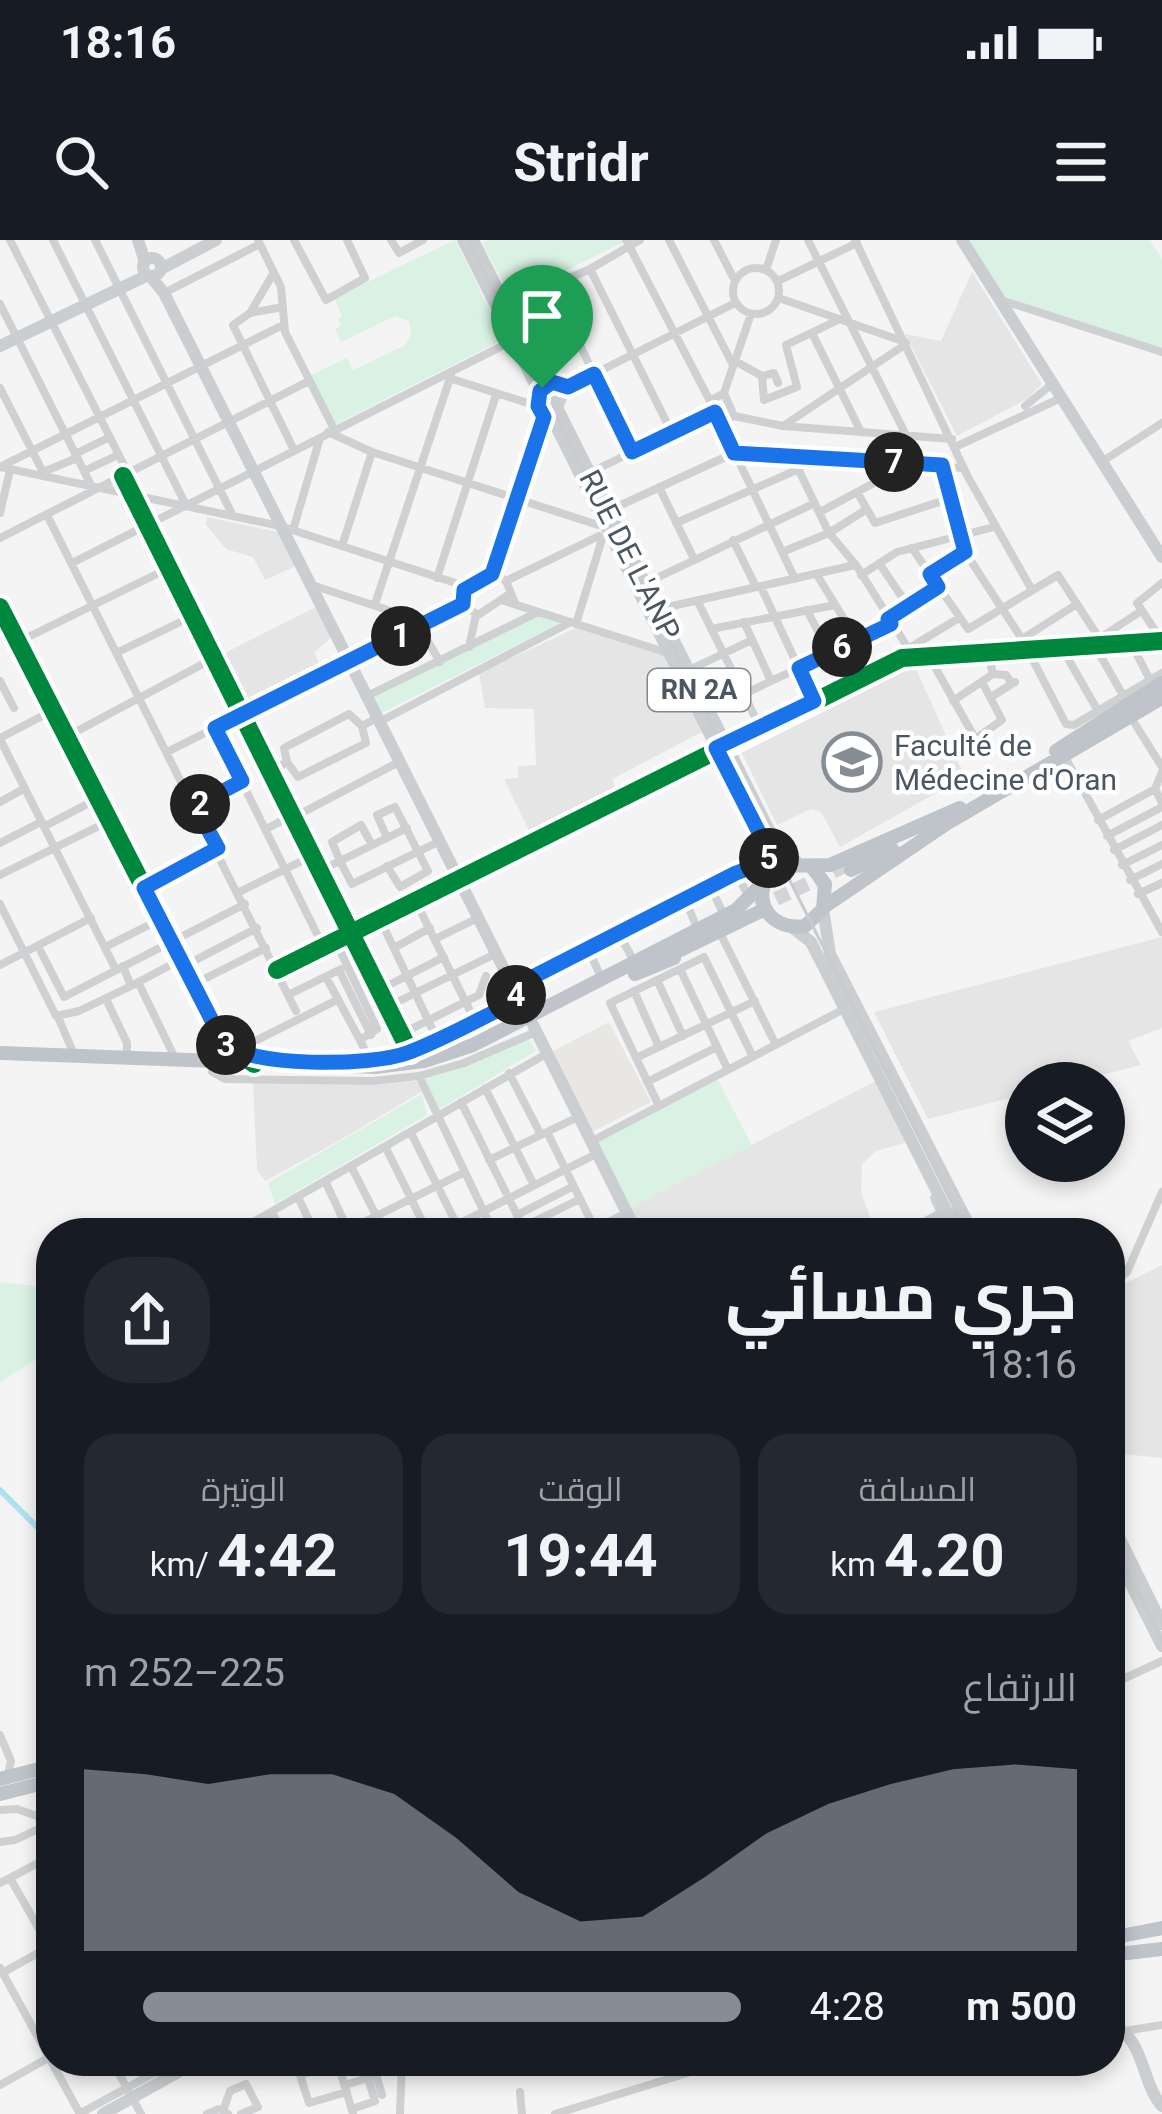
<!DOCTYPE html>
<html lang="ar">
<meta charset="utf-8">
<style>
:root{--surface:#171b24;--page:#242831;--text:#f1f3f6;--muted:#9ea1a6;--accent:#868d94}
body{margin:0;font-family:Roboto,Cairo,sans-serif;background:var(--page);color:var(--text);direction:rtl;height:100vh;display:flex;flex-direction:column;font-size:45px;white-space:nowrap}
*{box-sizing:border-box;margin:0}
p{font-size:39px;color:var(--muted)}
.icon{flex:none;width:66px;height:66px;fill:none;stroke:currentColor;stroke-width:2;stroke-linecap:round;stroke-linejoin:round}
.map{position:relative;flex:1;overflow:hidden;direction:ltr}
.sheet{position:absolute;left:36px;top:978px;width:1089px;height:858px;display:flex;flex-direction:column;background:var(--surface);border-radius:48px;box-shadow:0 6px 18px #0003;direction:rtl}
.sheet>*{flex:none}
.buttons{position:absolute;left:1005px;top:822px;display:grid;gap:24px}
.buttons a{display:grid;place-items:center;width:120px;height:120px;border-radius:50%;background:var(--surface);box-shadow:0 6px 18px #0003;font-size:60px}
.pin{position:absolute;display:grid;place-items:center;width:102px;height:102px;color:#fff;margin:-123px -51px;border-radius:50% 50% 50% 0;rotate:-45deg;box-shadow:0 0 12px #0007}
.pin .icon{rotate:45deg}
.km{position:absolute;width:60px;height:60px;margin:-30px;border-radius:50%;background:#222;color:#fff;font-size:33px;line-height:60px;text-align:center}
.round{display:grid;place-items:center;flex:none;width:126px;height:126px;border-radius:48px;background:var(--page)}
.overview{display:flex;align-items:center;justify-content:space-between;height:204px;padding:0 48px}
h1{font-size:66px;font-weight:700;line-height:90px}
.metrics{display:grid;grid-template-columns:repeat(3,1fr);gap:18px;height:204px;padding:12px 48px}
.metrics div{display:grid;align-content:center;border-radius:30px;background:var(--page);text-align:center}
.metrics b{font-size:60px;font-weight:700}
.metrics small{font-size:33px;font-weight:400}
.metrics p{font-size:33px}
.chart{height:336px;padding:24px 48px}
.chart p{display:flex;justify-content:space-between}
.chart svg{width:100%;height:216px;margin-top:12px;fill:var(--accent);opacity:.7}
ul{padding:0 48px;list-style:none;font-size:39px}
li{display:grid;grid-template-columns:192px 144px 1fr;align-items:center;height:90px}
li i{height:30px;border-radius:15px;background:var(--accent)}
.status{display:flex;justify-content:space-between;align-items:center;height:84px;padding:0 60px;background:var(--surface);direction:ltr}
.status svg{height:33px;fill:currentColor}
header{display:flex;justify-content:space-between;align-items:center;height:156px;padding:0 48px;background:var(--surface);font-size:54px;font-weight:700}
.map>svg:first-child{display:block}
.commercial{fill:#e8e7e3}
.education{fill:#e6e5e6}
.green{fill:#d9f2e3}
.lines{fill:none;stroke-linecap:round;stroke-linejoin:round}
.canal{stroke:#aee2f0;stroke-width:6}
.highway-tunnel{stroke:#d2d4d7;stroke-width:14;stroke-dasharray:14 7;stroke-linecap:butt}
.minor{stroke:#ced0d2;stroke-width:8}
.major{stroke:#caced1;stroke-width:12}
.highway{stroke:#bec4c9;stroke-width:14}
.tram{stroke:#c9cacc;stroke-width:3}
.cycleway-casing{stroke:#fff;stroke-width:26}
.cycleway{stroke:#00873e;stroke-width:18}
.route-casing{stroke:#fff;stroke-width:24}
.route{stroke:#1a73e8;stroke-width:15}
.labels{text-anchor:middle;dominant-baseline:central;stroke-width:9;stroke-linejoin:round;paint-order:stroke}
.shield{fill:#fff;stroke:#808990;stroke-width:3}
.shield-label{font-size:27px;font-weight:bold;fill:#4a5661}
.street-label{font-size:30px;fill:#4a5661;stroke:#fff}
.poi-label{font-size:30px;fill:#4a5661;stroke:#fff;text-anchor:start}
</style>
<div class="status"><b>18:16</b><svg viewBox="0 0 49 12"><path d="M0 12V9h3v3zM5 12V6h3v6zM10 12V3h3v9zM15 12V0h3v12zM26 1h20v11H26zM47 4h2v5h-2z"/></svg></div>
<header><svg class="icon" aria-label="menu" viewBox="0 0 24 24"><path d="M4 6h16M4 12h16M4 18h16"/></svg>Stridr<svg class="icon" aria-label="search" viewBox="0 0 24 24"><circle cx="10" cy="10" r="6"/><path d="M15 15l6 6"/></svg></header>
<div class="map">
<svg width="1162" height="1874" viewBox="0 0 1162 1874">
<rect width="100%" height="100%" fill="#f4f4f4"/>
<path class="commercial" d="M 609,782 L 651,862 L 592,892 L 553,811 Z"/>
<path class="education" d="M 972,32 L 1042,144 L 1027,159 L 957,196 L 905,94 L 941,101 Z
M 207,277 L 278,292 L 296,326 L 265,340 L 253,317 L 226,309 L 206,285 Z
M 320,365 L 335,394 L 314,413 L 322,428 L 245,467 L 219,416 Z
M 576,388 L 668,417 L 702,492 L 612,539 L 619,556 L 533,599 L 504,539 L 518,538 L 518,526 L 536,525 L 534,469 L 485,468 L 479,433 Z
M 903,424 L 914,425 L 965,537 L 840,607 L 821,572 L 811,569 L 777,585 L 739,507 Z
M 1162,697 L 1162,788 L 1128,801 L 1141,825 L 1070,843 L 1026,843 L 1026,854 L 928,879 L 874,772 Z
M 416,841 L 423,851 L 335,903 L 265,941 L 257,930 L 253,843 L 360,845 Z
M 876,841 L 908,902 L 876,911 L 862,924 L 861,952 L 876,993 L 642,993 L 629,968 Z
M 1162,1025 L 1162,1218 L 1113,1213 L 1110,1051 Z"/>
<path class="green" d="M 455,0 L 504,99 L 334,185 L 309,136 L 347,118 L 353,130 L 404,106 L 411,96 L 409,81 L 395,76 L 341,102 L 335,89 L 341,86 L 338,79 L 342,76 L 334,58 Z
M 489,0 L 621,0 L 622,3 L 511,57 L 482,3 Z
M 966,0 L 1150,0 L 1162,19 L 1162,108 L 1003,56 Z
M 538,375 L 562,382 L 380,474 L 372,457 Z
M 528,798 L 536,811 L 438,870 L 425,839 Z
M 718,840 L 752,906 L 629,968 L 596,903 Z
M 422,854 L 427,875 L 275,964 L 268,943 Z
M 0,1042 L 51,1048 L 51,1110 L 0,1142 Z"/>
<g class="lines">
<path class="canal" d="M 0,1250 L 51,1301
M 1110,1689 L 1111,1689"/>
<path class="highway-tunnel" d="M 757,668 L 849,624"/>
<path class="minor" d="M 10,0 L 128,233
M 53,0 L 185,263
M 95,0 L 233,276
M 258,0 L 281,47 L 285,92 L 334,189
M 294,0 L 326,60 L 365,38 L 347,0
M 391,0 L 399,13 L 423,0
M 626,0 L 710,161
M 669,0 L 733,125
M 714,0 L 735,41
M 808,0 L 907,197
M 855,0 L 968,237 L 1032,350
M733 51a23 23 0 1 1 46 0a23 23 0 1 1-46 0Z
M 590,29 L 672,193
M 766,30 L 776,0
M 778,41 L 857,3
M 551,46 L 632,212
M 164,53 L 260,4
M 779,58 L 905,102
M 998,59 L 1162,112
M 0,64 L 90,243
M 507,65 L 590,29 L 640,0
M 283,67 L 250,73 L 233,85 L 294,210
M 250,73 L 273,34
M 812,93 L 861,192
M 735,121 L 762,136
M 449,138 L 537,166
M 778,143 L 774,133 L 762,136 L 764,160 L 797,147 L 786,105 L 838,80
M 543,147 L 560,142 L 568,147
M 0,148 L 45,236
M 724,153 L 751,74
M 724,153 L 734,176 L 720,182 L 710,161 Z
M 1025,166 L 1052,144
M 558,170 L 568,147 L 735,63
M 734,176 L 783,186 L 952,199
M 720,182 L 795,339
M 783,186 L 906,104
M 328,192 L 372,212 L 598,285
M 955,207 L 1061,158
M 75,214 L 110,197
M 792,216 L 829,293 L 856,325 L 913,416
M 1103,221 L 1162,183
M 942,225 L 965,312 L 1022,399 L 1066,484 L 1074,485 L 1162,433
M 0,227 L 280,286 L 468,347
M 0,227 L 283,85
M 84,231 L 118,215
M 43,232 L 77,218
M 589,233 L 715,172
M 123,236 L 410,812
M 659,247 L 694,319
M 857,252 L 875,283 L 948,259
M 608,271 L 734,213 L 963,228
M 820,272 L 909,224
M 0,273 L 10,230
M 47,275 L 296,771
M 676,283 L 799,229
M 293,290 L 320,198
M 0,298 L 309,141
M 733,300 L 756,347
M 342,306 L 372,212
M 912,308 L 968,389 L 1058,335 L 1105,407
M 782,312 L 829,293 L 867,269
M 72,323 L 512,101
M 879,323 L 908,366
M 492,334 L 544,177 L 538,166
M 930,334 L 965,312
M 817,335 L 857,400
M 861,335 L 897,312 L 994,287
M 437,338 L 496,155
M 506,341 L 599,296
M 646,343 L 815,263
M 1162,343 L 1137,363 L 1162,401
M 312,345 L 415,379 L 440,422
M 761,347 L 814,461
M 511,353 L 478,375 L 462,364 L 468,347 L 494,334 L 506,341 L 515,363
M 697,360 L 760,487
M 504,361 L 668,413
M 375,364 L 451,135
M 0,367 L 223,802 L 242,819
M 659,369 L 855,325
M 807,370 L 829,413
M 888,379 L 938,347
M 744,382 L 771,441
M 576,384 L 602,299
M 711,389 L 835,365
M 1100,398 L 1141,371
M 1022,399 L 1077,364
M 18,402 L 169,328
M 1132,405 L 1150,440
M 469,407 L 476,375
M 1096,408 L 1124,457
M 839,409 L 855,440
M 906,410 L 959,378
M 1063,410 L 1098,471
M 116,413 L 193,376
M 988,414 L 993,434 L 1006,435 L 1012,444
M 936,429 L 975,498
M 689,430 L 752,400
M 0,441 L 14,468
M 744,454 L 891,384
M 367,456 L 538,372
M 991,457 L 1015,442
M 953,461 L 993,434
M 1132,479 L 1162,527
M 379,482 L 571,382
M 215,488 L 323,706
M 66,497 L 214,418
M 0,498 L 52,471
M 0,499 L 116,730
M 965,506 L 1002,480 L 982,442
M 167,512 L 462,364
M 1065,517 L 1162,692
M 287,522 L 284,508 L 349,474 L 362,486
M 272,531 L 287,522 L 298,537 L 366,503 L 362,486 L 377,478
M 1162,532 L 1155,549 L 1162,563
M 0,562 L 25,548
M 195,566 L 242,541
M 294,577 L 399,522
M 1098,580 L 1155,549
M 45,586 L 97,559
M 266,589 L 293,575
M 1107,596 L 1162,567
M 387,598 L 377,575 L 395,567 L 428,631 L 400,647 L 387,626
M 0,603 L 41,582
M 372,605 L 361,585 L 332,602 L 340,621 L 407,588
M 1114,610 L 1162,585
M 1122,625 L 1162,605
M 327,628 L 357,688
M 321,630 L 340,621 L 352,644 L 440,601
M 736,633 L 745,650
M 0,635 L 109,581
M 1130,640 L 1162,624
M 710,646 L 724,675
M 144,648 L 218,608
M 239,652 L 314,615
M 1138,654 L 1162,643
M 685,659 L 697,688
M 415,660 L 475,781
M 0,664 L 56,776 L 79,771 L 131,746
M 379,677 L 437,799
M 619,694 L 635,723
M 721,695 L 776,805
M 435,699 L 478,678
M 335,700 L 377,789 L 360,800 L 369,819
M 38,706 L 64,757 L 245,664
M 105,707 L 159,680
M 394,708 L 430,688
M 588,709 L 602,739
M 0,725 L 91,678
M 123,726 L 131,746 L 180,720
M 184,726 L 257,688
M 680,729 L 728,830
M 277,730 L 902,418 L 1162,401
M 339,730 L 371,795
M 326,737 L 360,800
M 657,740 L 683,796
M 138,742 L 175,818
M 194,744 L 266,708
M 513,747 L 755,624 L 765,625
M 379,750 L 444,717
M 634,751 L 659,807
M 288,755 L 341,729
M 106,759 L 127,803 L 127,815
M 387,767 L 495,714
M 58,777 L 73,812
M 401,794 L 479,755 L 486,736
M 233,812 L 337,760
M 636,818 L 755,761
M 347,819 L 403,814 L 519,760
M 212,832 L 225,839 L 372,841 L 419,836 L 464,823 L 536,792
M 509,833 L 541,895
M 419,836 L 494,993
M 647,842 L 717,807
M 485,848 L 534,945
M 461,862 L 526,993
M 659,866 L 610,763 L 704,717 L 753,817
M 547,892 L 597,993
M 411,893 L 457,985
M 592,901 L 844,769
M 386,908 L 428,993
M 489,920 L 578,877
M 352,928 L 385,993
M 326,943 L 348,990
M 934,958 L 950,993
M 299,959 L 315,993
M 273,974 L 282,993
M 517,975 L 574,946
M 523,987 L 580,959
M 234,993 L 546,814
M 342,993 L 463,933
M 441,993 L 596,914
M 588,993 L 626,973
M 1110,1046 L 1127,1032 L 1162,952
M 1110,1445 L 1162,1421
M 0,1495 L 11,1521 L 9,1530
M 0,1570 L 17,1569 L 51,1581
M 0,1602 L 15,1600 L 51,1583
M 10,1638 L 51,1616
M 0,1643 L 10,1638 L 51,1710
M 0,1728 L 51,1821
M 2,1733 L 51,1706
M 1125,1791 L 1162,1785
M 51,1821 L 80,1874
M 112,1821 L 141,1874
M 338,1824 L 353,1874
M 368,1838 L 376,1835 L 382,1855
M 0,1845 L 50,1817
M 345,1845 L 368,1838 L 375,1861 L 352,1869
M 347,1852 L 309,1863 L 300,1835 L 347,1821
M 520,1852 L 522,1874
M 223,1871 L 230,1851 L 246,1844 L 258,1867 L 241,1874
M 79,1874 L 176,1821
M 207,1874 L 219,1869 L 228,1874
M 400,1874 L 402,1821
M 555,1874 L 726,1821"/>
<path class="major" d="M 138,0 L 145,22
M 463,0 L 768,611 L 765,639
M 473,0 L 777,606 L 797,622
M 962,0 L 1162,317
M143 27a9 9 0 1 1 18 0a9 9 0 1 1-18 0Z
M 161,29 L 216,0
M 150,36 L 164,53 L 528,777
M 0,106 L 148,35
M 823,669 L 830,714 L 973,993
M 793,688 L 811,702 L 958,993
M 533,785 L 637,993
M 907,993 L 941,975 L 955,974
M 1110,1279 L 1162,1384
M 1110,1303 L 1162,1406
M 1110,1785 C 1145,1796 1140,1841 1162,1866
M 103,1874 L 198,1821"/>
<path class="highway" d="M 1056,511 L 1162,443
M 811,626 L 825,644 L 823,669 L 805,686 C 765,692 747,650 778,626 L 830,625 L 960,568
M 851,630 L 893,610
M 824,667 L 946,584 L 1162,458
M 668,716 L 759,672
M 635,734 L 674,718
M 0,813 L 375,827 L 424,821 L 473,805 L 736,670 L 763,643
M 0,1539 L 51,1526
M 0,1554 L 51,1541
M 1110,1698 L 1162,1688
M 1110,1715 L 1162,1709"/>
<path class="tram" d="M 468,0 L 967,993
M 1110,1298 L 1162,1400"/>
<defs>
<path id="cycleway" d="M 123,236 L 410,812
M 0,367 L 223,802 L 254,824
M 277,730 L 902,418 L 1162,401"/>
</defs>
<use href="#cycleway" class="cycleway-casing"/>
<use href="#cycleway" class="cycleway"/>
</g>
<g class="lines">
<defs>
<path id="route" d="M 594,134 L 632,212 L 715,172 L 734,213 L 942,225 L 965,312 L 930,334 L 938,347 L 888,379 L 891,384 L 799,428 L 814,461 L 716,508 L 768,610 L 767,632 L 764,623 L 736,633 L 513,747 L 519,760 C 482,777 445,799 407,813 C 372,826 249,828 223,802 L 144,648 L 218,608 L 195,566 L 242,541 L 215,488 L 463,364 L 464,350 L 492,334 L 544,177 L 538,166 L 540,151 L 552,142 L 568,147 Z"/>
</defs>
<use href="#route" class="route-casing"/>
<use href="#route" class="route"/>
</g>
<defs>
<symbol id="university-ring" viewBox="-11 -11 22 22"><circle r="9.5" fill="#fff" stroke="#868d94" stroke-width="1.5"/><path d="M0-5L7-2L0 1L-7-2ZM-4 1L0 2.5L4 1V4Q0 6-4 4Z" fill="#868d94"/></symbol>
</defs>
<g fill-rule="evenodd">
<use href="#university-ring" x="819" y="489" width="66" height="66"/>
</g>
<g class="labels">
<rect class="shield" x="648" y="429" width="102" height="42" rx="9"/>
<g class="shield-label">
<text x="699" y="450">RN 2A</text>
</g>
<g class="street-label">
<text transform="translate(630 315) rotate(63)">RUE DE L'ANP</text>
</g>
<g class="poi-label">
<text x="894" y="505">Faculté de<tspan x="894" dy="34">Médecine d'Oran</tspan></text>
</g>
</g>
</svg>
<div class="buttons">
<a><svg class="icon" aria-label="layers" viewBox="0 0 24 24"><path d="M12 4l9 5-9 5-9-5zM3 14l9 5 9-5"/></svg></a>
</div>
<div class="pin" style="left:542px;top:148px;background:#1e9e55"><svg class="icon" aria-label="arrive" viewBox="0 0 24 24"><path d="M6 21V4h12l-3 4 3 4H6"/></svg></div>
<b class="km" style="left:401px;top:396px">1</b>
<b class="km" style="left:200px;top:564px">2</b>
<b class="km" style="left:226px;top:805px">3</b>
<b class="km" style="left:516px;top:755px">4</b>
<b class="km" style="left:769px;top:618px">5</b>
<b class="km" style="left:842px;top:407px">6</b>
<b class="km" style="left:894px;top:222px">7</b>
<section class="sheet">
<div class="overview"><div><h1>جري مسائي</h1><p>18:16</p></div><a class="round"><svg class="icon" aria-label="share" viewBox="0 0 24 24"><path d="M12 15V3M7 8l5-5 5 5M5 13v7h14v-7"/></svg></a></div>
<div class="metrics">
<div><p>المسافة</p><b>4.20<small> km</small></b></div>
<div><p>الوقت</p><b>19:44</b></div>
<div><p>الوتيرة</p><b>4:42<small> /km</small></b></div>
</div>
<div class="chart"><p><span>الارتفاع</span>225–252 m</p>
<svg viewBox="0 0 160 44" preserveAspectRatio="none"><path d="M0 44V7L10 8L20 10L30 8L40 8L50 12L60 21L70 32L80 38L90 37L100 29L110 20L120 14L130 10L140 7L150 6L160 7V44z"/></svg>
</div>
<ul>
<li><b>500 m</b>4:28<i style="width:91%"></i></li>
</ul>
</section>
</div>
